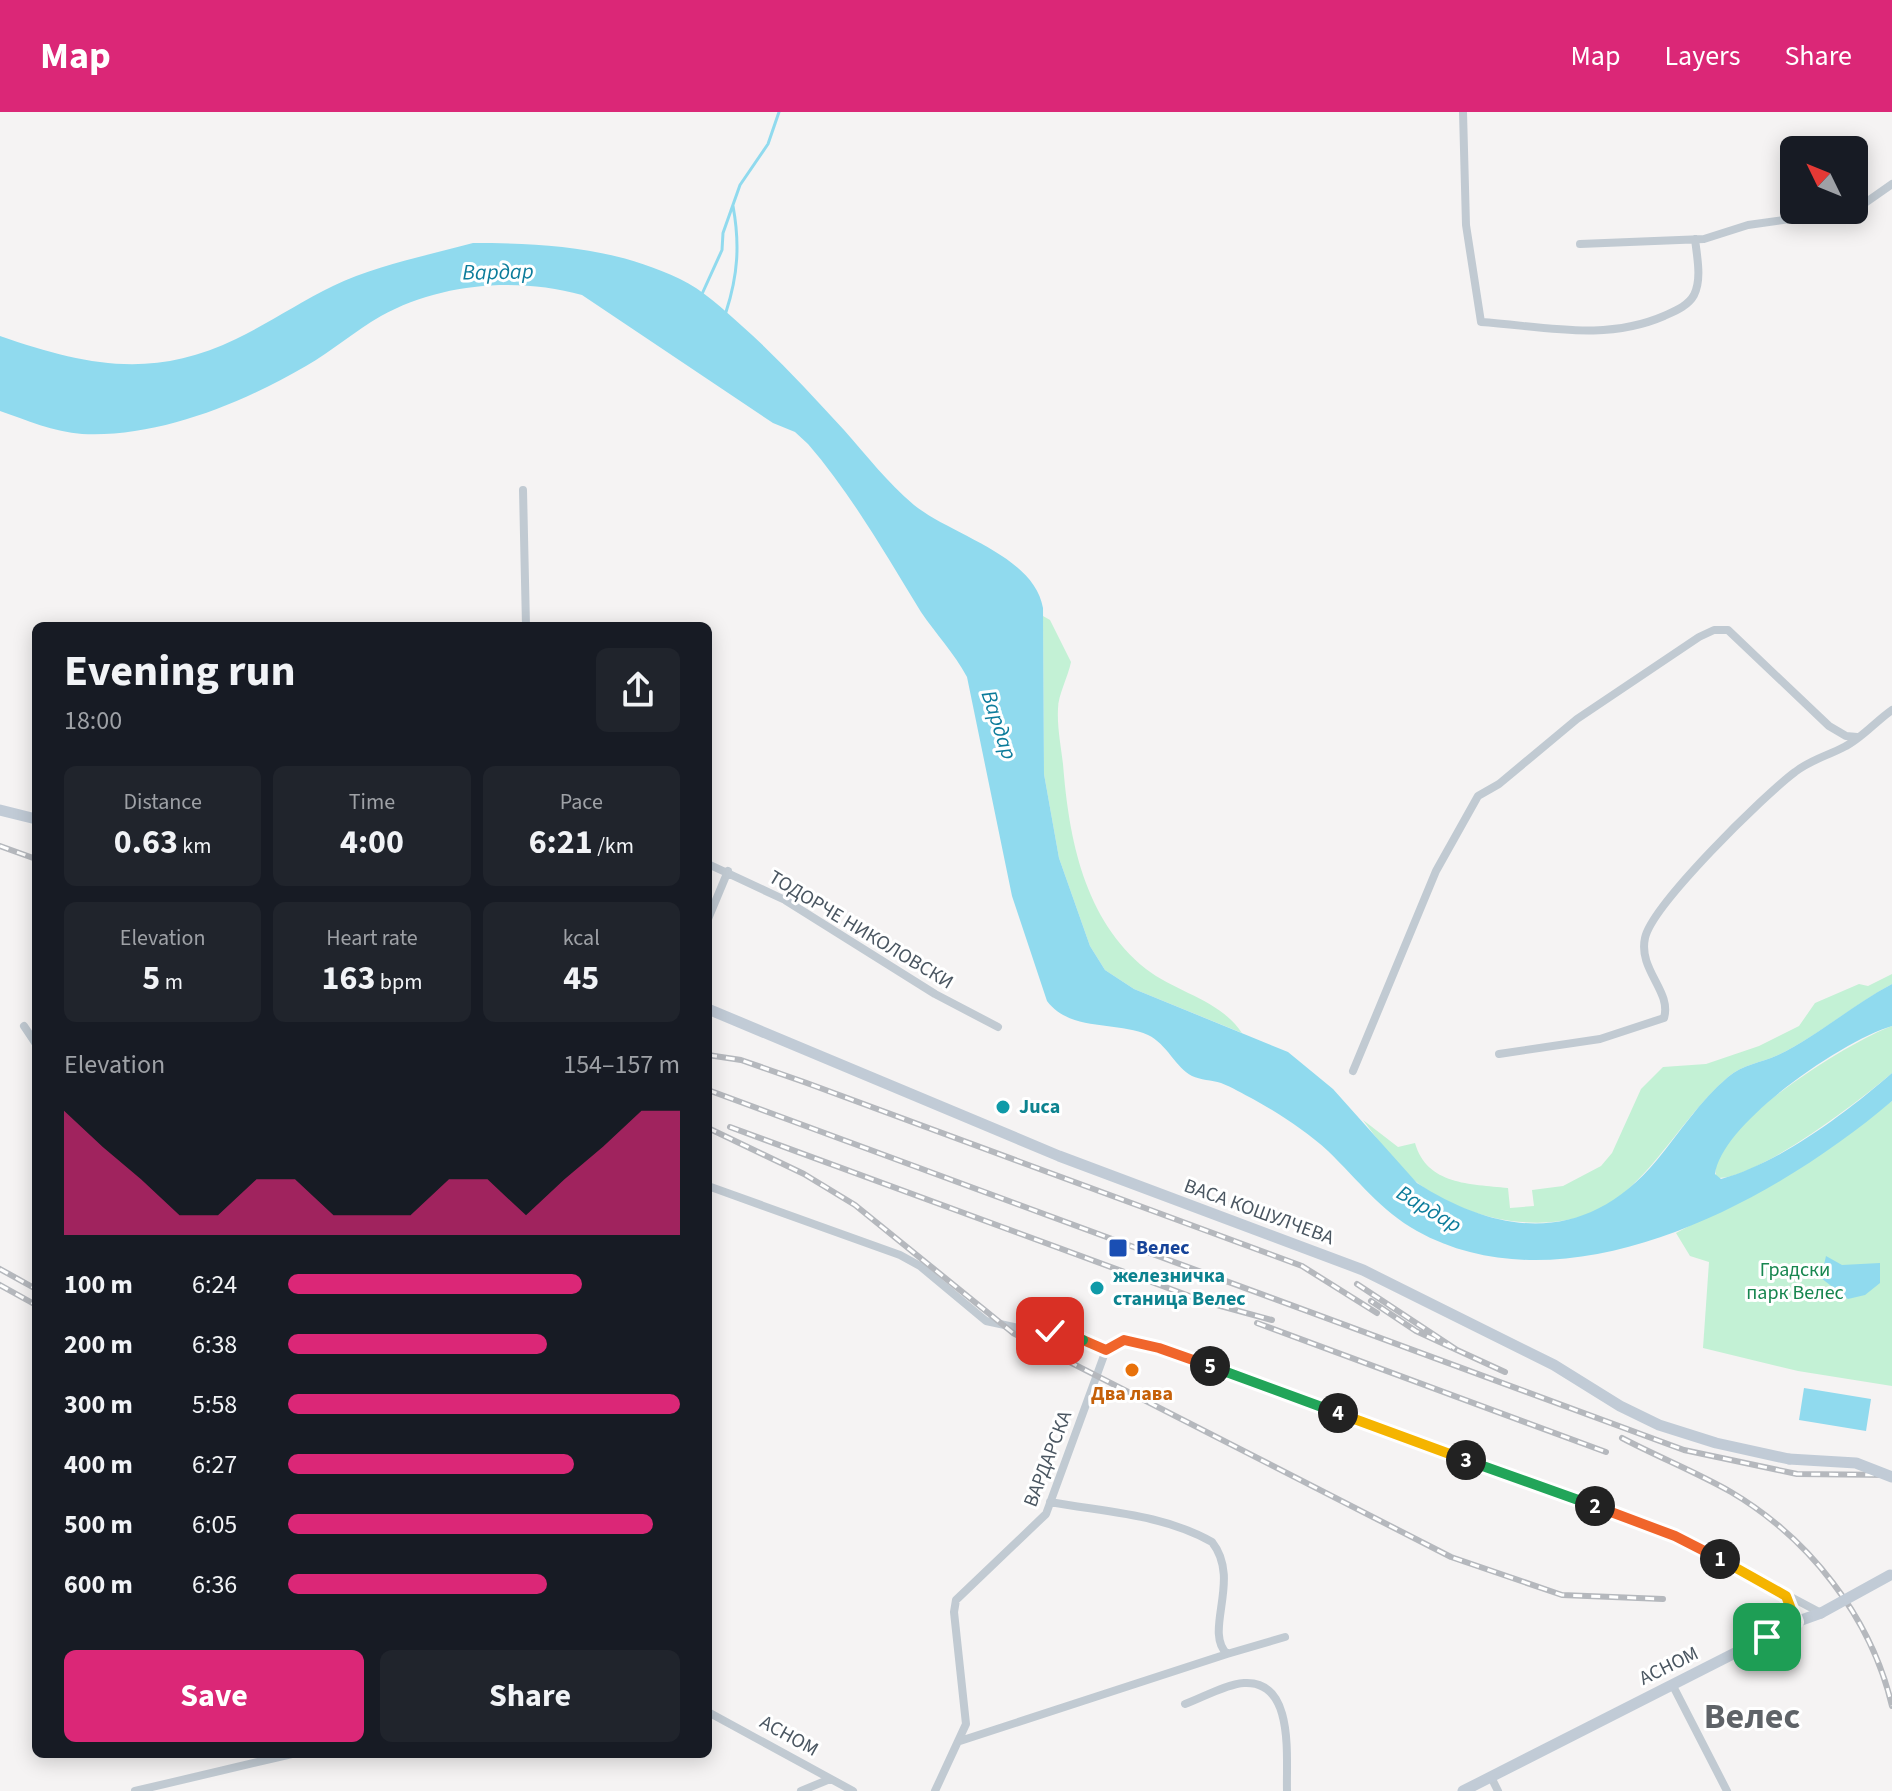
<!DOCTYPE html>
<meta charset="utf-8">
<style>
:root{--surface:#171b24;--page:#20242c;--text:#f1f3f6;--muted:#9ea1a6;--accent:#db2777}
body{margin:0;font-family:"Source Sans 3",sans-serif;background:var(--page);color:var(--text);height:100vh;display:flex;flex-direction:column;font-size:30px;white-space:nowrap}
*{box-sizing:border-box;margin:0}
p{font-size:26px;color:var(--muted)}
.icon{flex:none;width:44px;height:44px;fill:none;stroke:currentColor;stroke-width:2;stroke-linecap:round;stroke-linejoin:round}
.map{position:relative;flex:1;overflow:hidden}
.side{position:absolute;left:32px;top:510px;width:680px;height:1136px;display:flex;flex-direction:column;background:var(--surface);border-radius:12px;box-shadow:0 4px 20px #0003}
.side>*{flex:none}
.needle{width:52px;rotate:313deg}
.controls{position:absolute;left:1780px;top:24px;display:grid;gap:16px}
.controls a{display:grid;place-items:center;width:88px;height:88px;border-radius:12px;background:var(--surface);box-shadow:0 4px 20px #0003;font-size:40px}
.pin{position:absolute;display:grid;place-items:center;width:68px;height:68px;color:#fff;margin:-34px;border-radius:16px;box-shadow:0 4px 12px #0006}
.km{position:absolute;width:40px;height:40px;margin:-20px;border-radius:50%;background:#222;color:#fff;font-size:22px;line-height:40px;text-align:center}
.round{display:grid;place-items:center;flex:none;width:84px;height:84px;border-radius:12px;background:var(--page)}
.summary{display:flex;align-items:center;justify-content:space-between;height:136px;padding:0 32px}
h1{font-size:44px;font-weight:700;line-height:60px}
.stats{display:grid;grid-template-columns:repeat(3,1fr);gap:12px;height:136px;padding:8px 32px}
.stats div{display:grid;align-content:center;border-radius:12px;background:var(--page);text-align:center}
.stats b{font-size:34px;font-weight:700}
.stats small{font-size:22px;font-weight:400}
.stats p{font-size:22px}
.chart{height:224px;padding:16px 32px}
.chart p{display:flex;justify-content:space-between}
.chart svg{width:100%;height:144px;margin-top:8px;fill:var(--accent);opacity:.7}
.button{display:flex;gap:16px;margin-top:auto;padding:16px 32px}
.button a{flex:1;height:92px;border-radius:12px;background:var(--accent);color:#fff;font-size:32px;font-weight:700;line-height:92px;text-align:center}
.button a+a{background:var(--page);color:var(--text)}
ul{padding:0 32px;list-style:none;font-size:26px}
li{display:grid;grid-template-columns:128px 96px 1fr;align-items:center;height:60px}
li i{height:20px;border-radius:10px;background:var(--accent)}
header{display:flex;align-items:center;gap:48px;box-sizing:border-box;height:112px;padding:0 40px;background:var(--accent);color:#fff}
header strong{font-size:38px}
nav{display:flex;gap:44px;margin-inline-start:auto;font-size:28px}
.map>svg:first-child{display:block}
.green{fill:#c3f1d5}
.water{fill:#90daee}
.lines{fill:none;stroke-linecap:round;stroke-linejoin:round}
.stream{stroke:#90daee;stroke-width:3}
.minor{stroke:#c1cad2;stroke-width:8}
.secondary{stroke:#c1cbd6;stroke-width:11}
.rail-casing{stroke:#b5b8bd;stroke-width:6}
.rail{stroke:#fff;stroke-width:3;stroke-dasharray:9;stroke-linecap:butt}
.secondary-bridge{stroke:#c1cbd6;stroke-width:11}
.split-1-casing{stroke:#fff;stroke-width:16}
.split-2-casing{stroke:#fff;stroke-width:16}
.split-3-casing{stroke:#fff;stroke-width:16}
.split-4-casing{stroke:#fff;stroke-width:16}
.split-5-casing{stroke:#fff;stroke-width:16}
.split-6-casing{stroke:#fff;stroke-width:16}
.split-7-casing{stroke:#fff;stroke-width:16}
.split-1{stroke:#f5b400;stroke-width:10}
.split-2{stroke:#f0652b;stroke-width:10}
.split-3{stroke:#22a559;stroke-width:10}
.split-4{stroke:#f5b400;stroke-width:10}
.split-5{stroke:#22a559;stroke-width:10}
.split-6{stroke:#f0652b;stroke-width:10}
.split-7{stroke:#22a559;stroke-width:10}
.culture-dot{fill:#0f9aa8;stroke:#fff;stroke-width:3}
.transit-dot{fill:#1a4fb4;stroke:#fff;stroke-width:3}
.food-dot{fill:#e8710a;stroke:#fff;stroke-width:3}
.labels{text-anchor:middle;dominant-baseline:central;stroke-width:6;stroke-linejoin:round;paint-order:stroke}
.street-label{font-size:20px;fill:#4a5661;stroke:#fff}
.culture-label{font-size:20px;font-weight:bold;fill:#0d838f;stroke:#fff;text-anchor:start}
.transit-label{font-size:20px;font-weight:bold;fill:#164399;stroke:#fff;text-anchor:start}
.park-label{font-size:20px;fill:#17864f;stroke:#fff}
.food-label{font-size:20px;font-weight:bold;fill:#c56008;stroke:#fff}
.water-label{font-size:22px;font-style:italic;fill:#0c7c9b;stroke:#fff}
.town-label{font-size:36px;font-weight:bold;fill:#5f6368;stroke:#fff}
</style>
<header>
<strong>Map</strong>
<nav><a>Map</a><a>Layers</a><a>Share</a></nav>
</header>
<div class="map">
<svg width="1892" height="1679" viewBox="0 0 1892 1679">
<rect width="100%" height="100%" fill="#f5f3f3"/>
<path class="green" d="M 1043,504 L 1050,508 L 1071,550 C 1068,565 1058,583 1058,597 C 1057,615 1061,634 1063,652 C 1069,727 1084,807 1146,857 C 1177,881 1219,887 1242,921 L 1134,877 L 1105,858 L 1090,834 L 1059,746 L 1044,662 Z
M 1892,862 L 1892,872 C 1853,893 1818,924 1778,943 C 1761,951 1743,952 1728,965 C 1688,1000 1663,1047 1623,1082 C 1569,1129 1473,1113 1419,1072 C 1397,1056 1380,1030 1363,1008 L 1398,1035 L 1415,1031 C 1427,1073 1470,1072 1508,1076 L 1510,1096 L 1534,1094 L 1532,1078 L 1563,1074 L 1601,1054 L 1612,1041 L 1641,977 L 1663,955 L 1706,952 L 1759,934 L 1799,914 L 1815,891 L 1859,872 L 1868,874 Z
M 1892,914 L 1892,961 C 1861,988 1756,1068 1717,1066 C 1698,1021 1856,926 1892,914 Z
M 1892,989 L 1892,1274 L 1798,1259 L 1703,1236 L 1709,1150 L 1690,1144 L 1676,1121 L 1800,1055 Z"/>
<path class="water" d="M 473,131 C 546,131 613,135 680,167 C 703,178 723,197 742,214 C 778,246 811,282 844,318 C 867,344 887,370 914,393 C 951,423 1034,443 1043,496 L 1044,662 L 1059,746 L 1090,834 L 1105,858 L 1134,877 L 1288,940 L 1333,977 L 1417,1071 C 1503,1126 1588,1131 1657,1048 C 1680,1020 1699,990 1728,965 C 1743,952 1761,951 1778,943 C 1818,924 1852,893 1892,872 L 1892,914 C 1844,928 1722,1010 1715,1062 L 1721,1067 C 1780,1051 1846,1001 1892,961 L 1892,989 C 1776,1088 1568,1203 1417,1119 C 1381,1099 1357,1067 1328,1039 C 1306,1019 1280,1002 1253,987 C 1243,982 1232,975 1221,971 C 1212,968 1200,968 1192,964 C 1176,956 1167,932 1148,923 C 1117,909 1070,920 1047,889 L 1012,784 L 967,565 C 954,541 936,522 921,500 C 886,443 852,383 808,332 L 795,320 L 773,311 L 582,183 C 517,165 441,171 381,204 C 355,219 332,239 306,254 C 241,292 157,326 82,322 C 54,320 26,308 0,299 L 0,224 C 84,253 152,268 236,227 C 269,211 300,190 333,174 C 376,153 426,144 473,131 Z
M 1826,1144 L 1842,1153 L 1880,1151 L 1880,1171 L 1865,1183 L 1848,1187 L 1821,1166 Z
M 1804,1276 L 1871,1287 L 1866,1319 L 1799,1308 Z"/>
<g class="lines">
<path class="stream" d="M 702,182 L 722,138 L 723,121 L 740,73 L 768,32 L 779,0
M 726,200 C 738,163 740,132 733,94"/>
<path class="minor" d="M 1463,0 L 1466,113 L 1481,210 C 1543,214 1604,230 1664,204 C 1675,199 1688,194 1694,183 C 1702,167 1697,145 1695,127
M 1580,132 L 1704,127 L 1748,113 L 1855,98 L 1892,72
M 523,378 L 526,514
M 708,752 L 785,788 L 935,882 L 998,915
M 708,807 L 728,759
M 24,914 L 36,932
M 1499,942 L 1600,927 L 1664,906 C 1672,879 1638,858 1645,826 C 1652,793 1764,683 1795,660 C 1810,648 1827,644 1844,635 C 1861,627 1876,609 1892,598
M 1353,959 L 1436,759 L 1478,684 L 1499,672 L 1577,607 L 1699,525 L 1714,518 L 1728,518 L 1829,614 L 1846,624 L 1857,625
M 708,1074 L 900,1143 L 920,1154 L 986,1209 L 1042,1221 L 1057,1217 L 1106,1238
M 1050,1390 C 1104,1400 1163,1402 1212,1430 C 1242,1468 1203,1519 1227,1542 L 1285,1525
M 1786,1484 L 1796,1510
M 1672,1572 L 1727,1679
M 1185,1592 C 1202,1586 1226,1572 1244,1571 C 1295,1568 1286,1645 1287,1679
M 708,1600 L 853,1679
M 960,1629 L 1227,1542
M 1491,1665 L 1498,1679
M 135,1679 L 292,1642
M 801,1679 L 830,1667
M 935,1679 L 966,1612 L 954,1500 L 956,1488 L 1046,1402 L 1106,1238 L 1124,1228 L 1159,1236 L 1675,1424 L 1821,1501"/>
<path class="secondary" d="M 0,698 L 36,707
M 708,897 L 1059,1044 L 1363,1158 L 1554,1253 L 1620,1294 L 1659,1313 L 1716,1331 L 1789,1347
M 1463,1679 L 1796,1510 L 1821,1501"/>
<defs>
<path id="rail" d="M 0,734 L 36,747
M 708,943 L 741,948 L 804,970 L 1302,1154 L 1377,1201
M 708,978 L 1684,1338 L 1797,1362 L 1892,1363
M 730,1015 L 1206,1190 L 1272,1208
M 708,1016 L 804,1062 L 855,1093 L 1013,1221 L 1451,1445 L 1562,1483 L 1663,1487
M 0,1157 L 36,1177
M 1357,1172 L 1457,1238 L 1416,1219 L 1371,1189
M 0,1173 L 36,1193
M 1257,1211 L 1606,1340
M 1457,1238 L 1505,1260
M 1622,1326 C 1658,1345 1696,1360 1731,1380 C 1809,1426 1871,1505 1892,1594"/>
</defs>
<use href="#rail" class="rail-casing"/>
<use href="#rail" class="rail"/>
<path class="secondary-bridge" d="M 1789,1347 L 1856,1351 L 1892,1365
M 1821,1501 L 1890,1463"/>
</g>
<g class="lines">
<defs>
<path id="split-1" d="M 1720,1447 L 1786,1484 L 1796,1510 L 1767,1525"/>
<path id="split-2" d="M 1595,1394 L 1675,1424 L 1720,1447"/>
<path id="split-3" d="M 1466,1348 L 1595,1394"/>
<path id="split-4" d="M 1338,1301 L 1466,1348"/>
<path id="split-5" d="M 1210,1254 L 1338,1301"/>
<path id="split-6" d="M 1083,1228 L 1106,1238 L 1124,1228 L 1159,1236 L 1210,1254"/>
<path id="split-7" d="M 1050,1219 L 1057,1217 L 1083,1228"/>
</defs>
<use href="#split-1" class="split-1-casing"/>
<use href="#split-2" class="split-2-casing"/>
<use href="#split-3" class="split-3-casing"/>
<use href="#split-4" class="split-4-casing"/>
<use href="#split-5" class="split-5-casing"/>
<use href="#split-6" class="split-6-casing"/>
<use href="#split-7" class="split-7-casing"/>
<use href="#split-1" class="split-1"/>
<use href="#split-2" class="split-2"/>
<use href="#split-3" class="split-3"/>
<use href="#split-4" class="split-4"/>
<use href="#split-5" class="split-5"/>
<use href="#split-6" class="split-6"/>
<use href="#split-7" class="split-7"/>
</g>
<g class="culture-dot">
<circle cx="1003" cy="995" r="8"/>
<circle cx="1097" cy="1176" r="8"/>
</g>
<rect class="transit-dot" x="1108" y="1126" width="20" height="20" rx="4"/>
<circle class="food-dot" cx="1132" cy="1258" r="8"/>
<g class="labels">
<g class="street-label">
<text transform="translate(861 818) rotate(31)">ТОДОРЧЕ НИКОЛОВСКИ</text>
<text transform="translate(1259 1100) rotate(20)">ВАСА КОШУЛЧЕВА</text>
<text transform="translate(1048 1347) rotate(-69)">ВАРДАРСКА</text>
<text transform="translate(1669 1554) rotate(-26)">АСНОМ</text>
<text transform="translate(789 1624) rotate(29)">АСНОМ</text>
</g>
<g class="culture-label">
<text x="1019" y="995">Juca</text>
<text x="1113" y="1164">железничка<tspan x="1113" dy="23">станица Велес</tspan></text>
</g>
<g class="transit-label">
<text x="1136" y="1136">Велес</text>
</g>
<g class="park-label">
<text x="1795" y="1158">Градски<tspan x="1795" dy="23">парк Велес</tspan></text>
</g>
<g class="food-label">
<text x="1132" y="1282">Два лава</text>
</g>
<g class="water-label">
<text transform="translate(498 160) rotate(-1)">Вардар</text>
<text transform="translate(999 613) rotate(72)">Вардар</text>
<text transform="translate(1429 1097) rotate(31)">Вардар</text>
</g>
<g class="town-label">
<text x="1752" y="1604">Велес</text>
</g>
</g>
</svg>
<div class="controls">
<a><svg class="needle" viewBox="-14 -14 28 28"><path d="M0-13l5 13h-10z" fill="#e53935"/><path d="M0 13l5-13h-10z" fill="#9ea1a6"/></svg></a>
</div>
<div class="pin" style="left:1767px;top:1525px;background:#1e9e55"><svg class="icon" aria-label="arrive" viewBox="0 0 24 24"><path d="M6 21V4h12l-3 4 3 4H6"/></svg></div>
<div class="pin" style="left:1050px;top:1219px;background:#d93025"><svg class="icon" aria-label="check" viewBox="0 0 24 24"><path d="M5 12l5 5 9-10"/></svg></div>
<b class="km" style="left:1720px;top:1447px">1</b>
<b class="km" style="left:1595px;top:1394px">2</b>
<b class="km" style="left:1466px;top:1348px">3</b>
<b class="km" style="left:1338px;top:1301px">4</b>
<b class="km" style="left:1210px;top:1254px">5</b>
<section class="side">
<div class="summary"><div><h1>Evening run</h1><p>18:00</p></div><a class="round"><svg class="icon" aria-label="share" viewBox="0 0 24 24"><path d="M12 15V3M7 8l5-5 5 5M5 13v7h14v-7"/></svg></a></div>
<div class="stats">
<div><p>Distance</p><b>0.63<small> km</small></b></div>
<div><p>Time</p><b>4:00</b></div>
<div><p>Pace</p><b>6:21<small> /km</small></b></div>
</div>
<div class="stats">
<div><p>Elevation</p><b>5<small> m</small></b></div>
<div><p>Heart rate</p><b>163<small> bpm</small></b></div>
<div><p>kcal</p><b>45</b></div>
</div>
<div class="chart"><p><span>Elevation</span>154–157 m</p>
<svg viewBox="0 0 160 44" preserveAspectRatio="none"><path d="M0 44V6L10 17L20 27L30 38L40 38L50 27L60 27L70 38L80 38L90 38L100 27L110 27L120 38L130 27L140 17L150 6L160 6V44z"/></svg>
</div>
<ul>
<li><b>100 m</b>6:24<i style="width:75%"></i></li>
<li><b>200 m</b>6:38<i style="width:66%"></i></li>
<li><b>300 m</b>5:58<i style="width:100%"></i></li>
<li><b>400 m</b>6:27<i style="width:73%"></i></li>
<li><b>500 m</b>6:05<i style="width:93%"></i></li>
<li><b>600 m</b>6:36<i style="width:66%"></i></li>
</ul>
<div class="button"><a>Save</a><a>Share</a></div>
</section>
</div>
